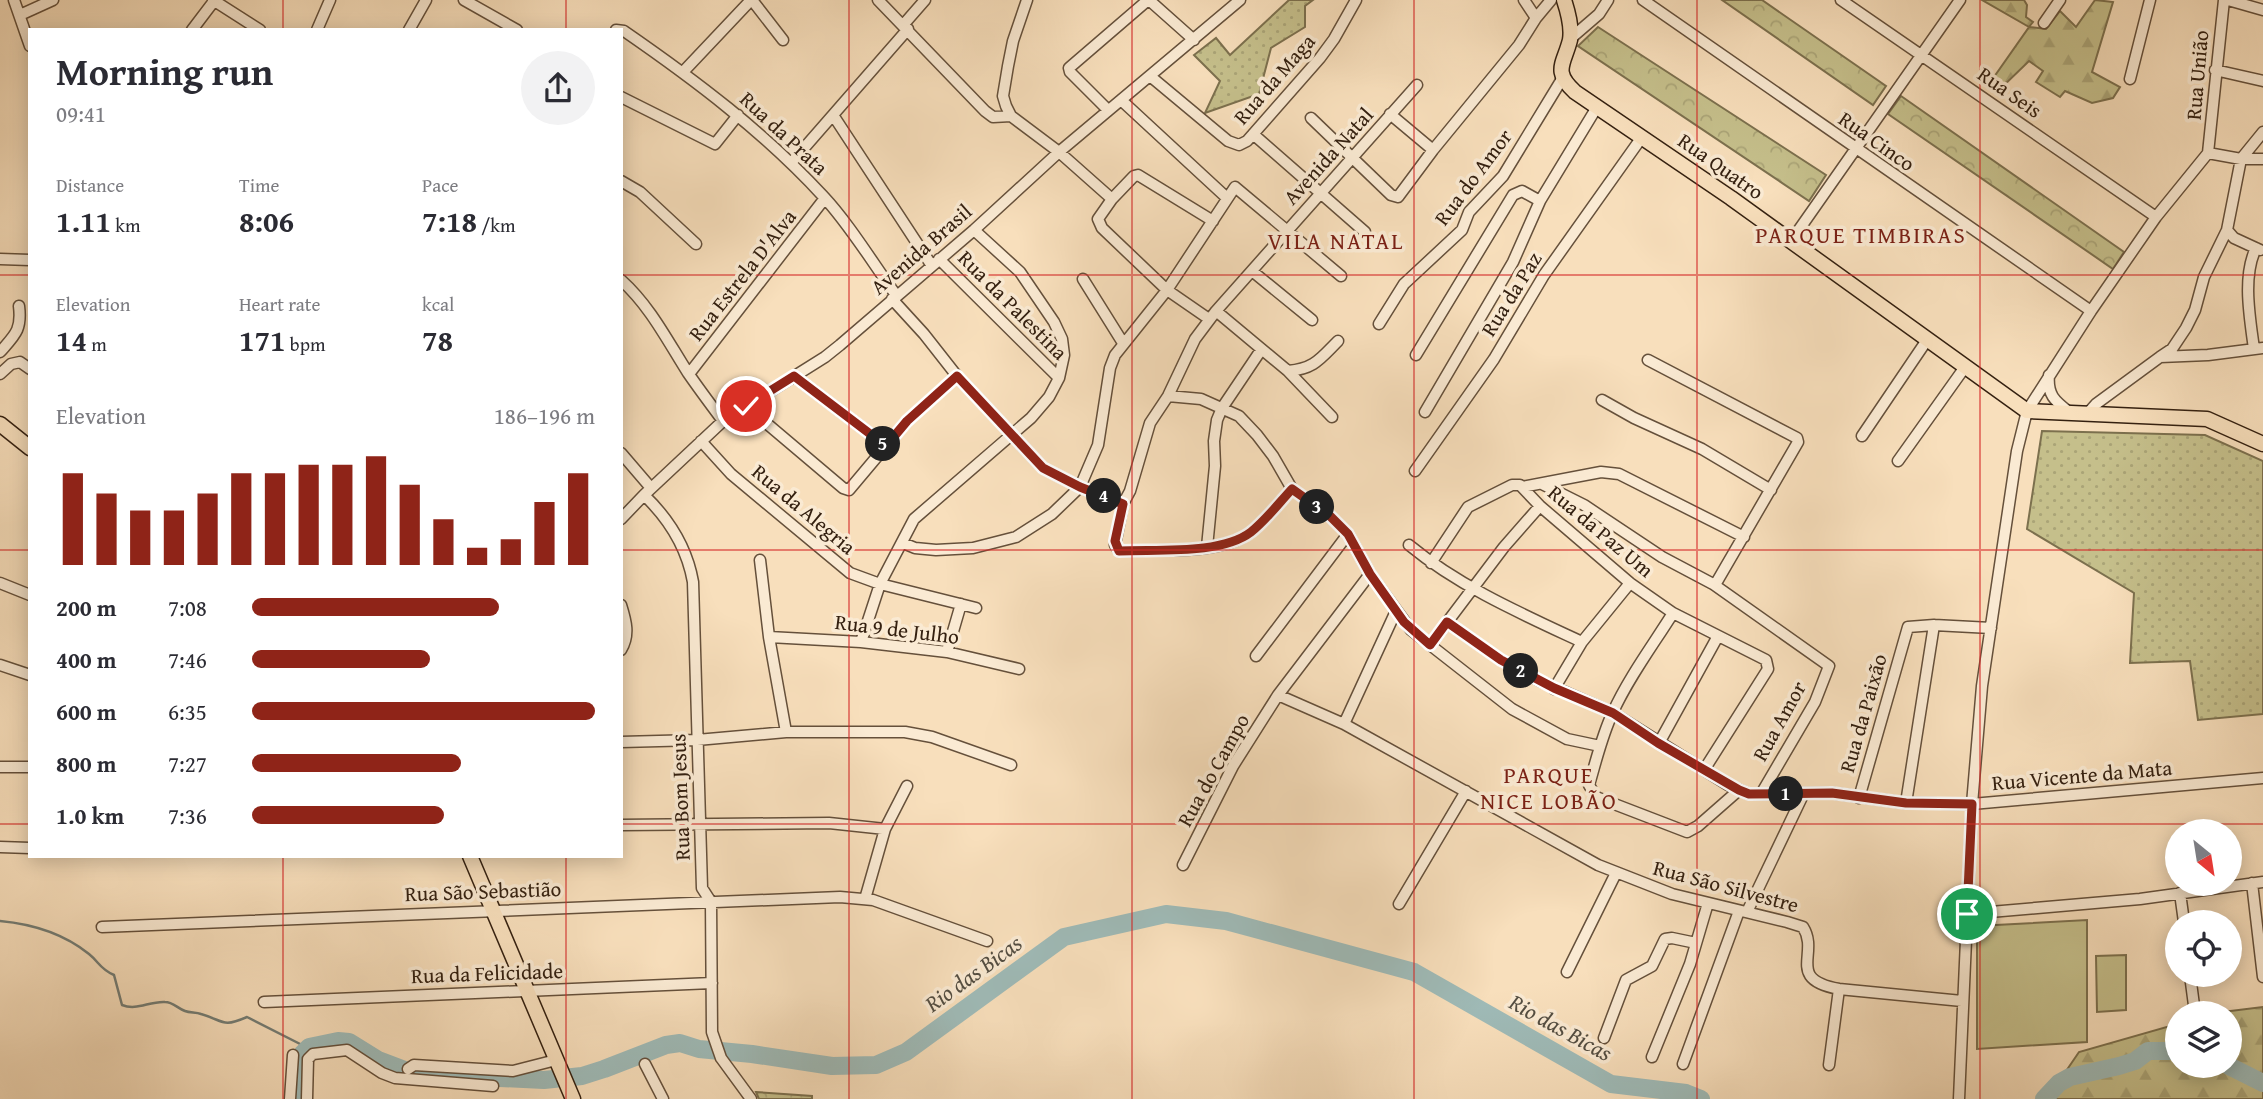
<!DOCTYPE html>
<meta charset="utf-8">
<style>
:root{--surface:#fff;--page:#f2f2f3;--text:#2b2b33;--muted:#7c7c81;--accent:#8f2418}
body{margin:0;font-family:"Gentium Book Plus",serif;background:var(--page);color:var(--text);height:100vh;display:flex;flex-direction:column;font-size:26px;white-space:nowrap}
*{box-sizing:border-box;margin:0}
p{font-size:23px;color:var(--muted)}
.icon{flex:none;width:38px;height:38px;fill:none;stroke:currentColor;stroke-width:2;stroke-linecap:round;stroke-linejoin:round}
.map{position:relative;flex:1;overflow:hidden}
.sheet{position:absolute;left:28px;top:28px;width:595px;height:830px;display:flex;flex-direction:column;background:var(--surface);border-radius:0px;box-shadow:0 4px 18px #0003}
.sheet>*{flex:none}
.needle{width:46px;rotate:150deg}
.buttons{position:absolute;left:2165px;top:819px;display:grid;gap:14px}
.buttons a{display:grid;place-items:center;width:77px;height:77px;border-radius:50%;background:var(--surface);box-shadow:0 4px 18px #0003;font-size:35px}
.pin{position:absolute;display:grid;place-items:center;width:60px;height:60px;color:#fff;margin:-30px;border:4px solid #fff;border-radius:50%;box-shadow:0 2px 7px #0007}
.km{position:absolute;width:35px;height:35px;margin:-18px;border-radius:50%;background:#222;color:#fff;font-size:19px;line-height:35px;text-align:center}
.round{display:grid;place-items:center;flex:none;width:74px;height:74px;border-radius:37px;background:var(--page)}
.overview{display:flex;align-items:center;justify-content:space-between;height:119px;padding:0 28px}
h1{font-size:38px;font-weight:700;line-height:52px}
.metrics{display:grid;grid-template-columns:repeat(3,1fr);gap:10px;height:119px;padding:7px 28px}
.metrics div{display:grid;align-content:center}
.metrics b{font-size:30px;font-weight:700}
.metrics small{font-size:19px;font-weight:400}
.metrics p{font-size:19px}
.chart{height:196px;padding:14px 28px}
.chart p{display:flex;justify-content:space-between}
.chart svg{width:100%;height:126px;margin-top:7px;stroke:var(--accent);stroke-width:6}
ul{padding:0 28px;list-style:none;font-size:23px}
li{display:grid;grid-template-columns:112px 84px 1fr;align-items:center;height:52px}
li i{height:18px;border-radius:9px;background:var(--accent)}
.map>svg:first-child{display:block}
.grass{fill:url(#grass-dots);stroke:#7c704e;stroke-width:2}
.forest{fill:url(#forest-firs);stroke:#7c704e;stroke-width:2}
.park{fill:url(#park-crowns);stroke:#7c704e;stroke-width:2}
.garden{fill:#c5bf8b;stroke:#7c704e;stroke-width:2}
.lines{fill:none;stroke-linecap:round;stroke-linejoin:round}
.stream{stroke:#747d75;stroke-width:2.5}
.river{stroke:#9fbbb8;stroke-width:18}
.minor-casing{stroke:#65503b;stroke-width:13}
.major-casing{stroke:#342010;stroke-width:17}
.minor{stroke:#faead3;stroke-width:10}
.major{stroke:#f8dfbc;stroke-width:14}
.route-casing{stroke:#fff;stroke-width:14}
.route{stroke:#8f2418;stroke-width:9}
.grid{fill:none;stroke:#d62828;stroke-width:2;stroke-opacity:0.55}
.labels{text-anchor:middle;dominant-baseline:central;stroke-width:7;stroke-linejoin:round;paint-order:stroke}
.street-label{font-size:21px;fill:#342010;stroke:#faead3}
.neighbourhood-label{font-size:23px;letter-spacing:2px;fill:#7a1f14;stroke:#faead3}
.water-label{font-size:23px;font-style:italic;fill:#544e42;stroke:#faead3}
</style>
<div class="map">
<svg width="2263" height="1099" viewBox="0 0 2263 1099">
<defs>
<pattern id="grass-dots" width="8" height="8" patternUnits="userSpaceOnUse" patternTransform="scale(1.75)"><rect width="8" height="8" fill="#c5bf8b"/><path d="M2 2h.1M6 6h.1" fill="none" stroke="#aaa477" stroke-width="1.8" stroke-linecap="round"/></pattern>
<pattern id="forest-firs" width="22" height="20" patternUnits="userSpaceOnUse" patternTransform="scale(1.75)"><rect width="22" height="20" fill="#c5bf8b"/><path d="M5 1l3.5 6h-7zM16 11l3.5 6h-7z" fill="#aaa477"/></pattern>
<pattern id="park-crowns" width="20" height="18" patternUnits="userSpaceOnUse" patternTransform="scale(1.75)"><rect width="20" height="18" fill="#c5bf8b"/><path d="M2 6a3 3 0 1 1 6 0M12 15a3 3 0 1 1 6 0" fill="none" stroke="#aaa477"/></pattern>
</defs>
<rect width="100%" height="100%" fill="#f8dfbc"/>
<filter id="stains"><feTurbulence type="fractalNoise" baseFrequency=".00286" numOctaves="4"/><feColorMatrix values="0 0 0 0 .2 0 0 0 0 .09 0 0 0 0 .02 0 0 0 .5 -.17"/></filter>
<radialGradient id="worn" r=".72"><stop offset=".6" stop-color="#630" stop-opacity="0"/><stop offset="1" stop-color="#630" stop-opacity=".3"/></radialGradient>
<path class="grass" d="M 1289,0 L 1313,0 L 1305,6 L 1305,27 L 1271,48 L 1259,94 L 1205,113 L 1220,81 L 1194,55 L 1216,38 L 1230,55 Z
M 2042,431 L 2205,435 L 2263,461 L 2263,714 L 2198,720 L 2190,661 L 2130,663 L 2134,593 L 2027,529 Z"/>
<path class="forest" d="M 1982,0 L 2024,0 L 2027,5 L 2026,17 L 2033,22 L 2029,27 L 2046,29 L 2060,11 L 2076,27 L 2095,0 L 2113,2 L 2092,72 L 2120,87 L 2113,98 L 2092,103 L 2065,91 L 2060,97 L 2036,82 L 2043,71 L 2029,61 L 1996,93 L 1987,87 L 2029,27 Z
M 2263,1007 L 2263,1099 L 2047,1099 L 2079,1052 L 2177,1024 L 2177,1066 L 2230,1066 L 2230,1013 L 2214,1013 Z"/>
<path class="park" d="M 1722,0 L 1762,0 L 1886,86 L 1873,105 Z
M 1598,27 L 1826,175 L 1809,201 L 1578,46 Z
M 1901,96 L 2124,252 L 2113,269 L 1888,114 Z
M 756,1092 L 812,1096 L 812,1099 L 759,1099 Z"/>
<path class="garden" d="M 2087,920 L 2087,1042 L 1977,1049 L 1977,926 Z
M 2126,955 L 2126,1010 L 2097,1012 L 2096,956 Z"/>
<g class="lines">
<path class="stream" d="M 0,921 C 32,924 63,933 89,954 C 99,962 100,969 114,975 L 122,1005 C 137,1011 149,1001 165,1002 C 173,1002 177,1008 185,1011 C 190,1013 196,1012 201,1014 C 225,1021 221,1028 247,1017 L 308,1048
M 642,1054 L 646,1062"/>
<path class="river" d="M 2229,1066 L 2263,1083
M 298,1099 L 299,1057 L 309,1047 L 338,1041 L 349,1042 L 378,1060 L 415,1074 L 544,1080 L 582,1076 L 604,1069 L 666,1045 L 680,1043 L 699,1049 L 752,1054 L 832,1066 L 876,1065 L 906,1052 L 1064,937 L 1166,914 L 1226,921 L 1414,972 L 1611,1084 L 1686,1093 L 1701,1099
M 2044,1099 L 2059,1083 L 2070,1077 L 2119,1066 L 2135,1061 L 2148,1051 L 2177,1051"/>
<defs>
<path id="minor" d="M 14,0 L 30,46
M 213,0 L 260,30
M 464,0 L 517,30
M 752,0 L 783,40
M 878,0 L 985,111 L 993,117 L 1011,116
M 1027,0 L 1013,41 L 1008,66 L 1003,96 L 1006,106 L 1011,116 L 1059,152 L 1112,199
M 1149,0 L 1194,40
M 1643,0 L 2091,311
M 1841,0 L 2156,217
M 2228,0 L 2263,10
M 20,15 L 53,0
M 1536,18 L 1551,0
M 2044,23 L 2060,0
M 904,24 L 925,0
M 192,30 L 214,1
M 317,30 L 330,0
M 409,30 L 426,0
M 616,30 L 624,31 C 695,80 764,132 823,196 C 850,225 872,262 896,295
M 1570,39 L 1599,14 L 1608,0
M 2215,70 L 2263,81
M 683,72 L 751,0
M 1150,76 L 1228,141 L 1239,145 L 1247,141 L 1320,58 L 1334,39 L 1356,0
M 2130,79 L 2150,0
M 621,97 L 715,144 L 738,115
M 1121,100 L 1227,198
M 1108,110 L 1070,72 L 1069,68 L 1148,0
M 1390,114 L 1433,150
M 833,115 L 932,266
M 1311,118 L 1391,195 L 1398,197 L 1433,150 L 1519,45 L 1536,18 L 1524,0
M 1253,134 L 1365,232
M 2208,153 L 2241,159 L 2263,159
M 791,163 L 908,29
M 621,181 L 640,192 L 696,244
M 2227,230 L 2234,238 L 2260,250
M 1791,241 L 1960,0
M 0,259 L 30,260
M 939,259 L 1059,378
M 1252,271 L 1312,320
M 1083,279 L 1123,343
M 621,280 C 650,306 667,340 688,373 C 699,389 711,405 723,421
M 892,299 L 924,334 L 957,376 L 1043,468 L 1080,487 L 1123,504
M 1216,311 L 1288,371 L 1332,417
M 1209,319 L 1167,290 L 1102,228 L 1098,219 L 1112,199 L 1134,176 L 1138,175 L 1213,221
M 1379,324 L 1404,284 L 1462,230 L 1469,212 L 1503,176 L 1562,79
M 2254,349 C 2250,318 2242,277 2256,248
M 0,352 C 15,335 22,330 19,306
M 1416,355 L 1513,195 L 1522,191 L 1540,201
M 2160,357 L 2172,349 L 2186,328 L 2195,310 L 2204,277 L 2227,230 L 2241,159 L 2263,132
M 1648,360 L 1797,438 L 1798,442 L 1715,585
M 1288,371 C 1314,369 1320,359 1338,341
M 0,374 L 11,364 L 20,362 L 30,369
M 689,374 L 825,198
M 2049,375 C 2047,395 2055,401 2069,412
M 794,376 L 886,446
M 1168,396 L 1201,399 L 1239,416 L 1257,435 L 1273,456 L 1292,489 L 1330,516 L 1348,534 L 1370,574 L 1411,630 L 1512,709 L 1567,739 L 1600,746
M 1602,400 L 1634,418 L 1702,449 L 1771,490
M 746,406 L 843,488 L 849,490 L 907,421 L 957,376
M 1425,412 L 1513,262 L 1540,201 L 1597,107
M 2088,413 L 2096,404 L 2160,357 L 2208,355 L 2263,348
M 1862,436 L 1927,340
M 701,441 L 731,474 L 850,573 L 880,584 L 976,608
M 621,453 L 651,488
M 1898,461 L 1965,367
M 1415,471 L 1494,359 L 1544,275 L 1642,137
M 1542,484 L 1584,505 L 1662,557 L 1713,584 L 1829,666 L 1815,702 L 1761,794
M 1522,487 L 1601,472 L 1619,474 L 1744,537
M 1292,489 C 1279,503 1266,520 1251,532 C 1220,556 1158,549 1119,551 L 1115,545 L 1123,504 L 1130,491 L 1150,423 L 1168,396 L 1195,339 L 1216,311 L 1417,85
M 644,495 C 669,519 687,548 693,582 L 702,888 L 711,902 L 712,1032 L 721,1058 L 751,1099
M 621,519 L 644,495 L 723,421 L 825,357 L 840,345 L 974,230 L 1059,152 L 1240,0
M 903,543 L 915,548 L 936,550 L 973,548 L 1016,537 L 1052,514 L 1080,487 L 1098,445 L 1110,368 L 1115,355 L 1167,290 L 1235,187 L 1341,276
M 1409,545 C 1460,587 1522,614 1582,642
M 1207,547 L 1215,466 L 1214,441 L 1217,420 L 1222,408 L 1261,350
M 760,560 L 769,637 L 786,732
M 1431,563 L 1468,507 L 1512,485 L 1520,485 L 1540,506 L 1630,583 L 1673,613 L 1766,660 L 1768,669 L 1704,770
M 0,583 L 30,595
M 621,605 C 626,621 630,635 621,650
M 1673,613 C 1653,645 1629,677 1613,712 C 1602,735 1596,761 1589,785 L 1596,797 L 1687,832 L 1698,826 L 1739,790
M 1447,622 L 1501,660 L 1540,681 L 1613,713 L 1728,785 L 1749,794 L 1832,793 L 1906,803 L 1972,804 L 2263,778
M 769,637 L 861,642 L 947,652 L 1019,669
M 861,642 L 880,584 L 914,519 L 1031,418 L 1049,397 L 1059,378 L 1064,355 L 1062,339 L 1054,322 L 1020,272 L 974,230
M 1430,645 L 1504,547 L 1540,506
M 947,652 L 961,604
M 1256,656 L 1348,534
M 0,665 L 30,675
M 1554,689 L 1582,642 L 1630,583
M 1278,695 L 1344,724 L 1598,865 L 1672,894 L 1787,922 L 1803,927 C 1820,954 1785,979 1839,989 L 1962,1001
M 1344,724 L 1396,611
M 621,742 L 697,740 L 786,732 L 905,732 L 932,737 L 1011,765
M 1659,743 L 1718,636
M 0,767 L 30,767
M 1859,798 L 1908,627 L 1934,625 L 1991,628
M 1906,803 L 1934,625
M 621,825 L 829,823 L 885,829
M 0,847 L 30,848
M 1183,865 L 1233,766 L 1278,695 L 1370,574
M 2252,883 L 2263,977
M 2180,893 L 2184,922
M 865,899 L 885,829 L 907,786
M 1399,904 L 1466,791
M 1747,912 L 1803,795
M 1967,914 L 2140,899 L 2263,882
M 102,927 L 840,897 L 873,900 L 987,941
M 1567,972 L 1616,873
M 2190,975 L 2195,1013
M 264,1002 L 712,983
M 1604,1038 L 1626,980 L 1652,966 L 1665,939 L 1672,938 L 1696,943
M 1652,1057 L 1690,964 L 1708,903
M 645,1064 L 663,1099
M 1683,1064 L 1739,911
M 1829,1065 L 1839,989
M 408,1069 L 414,1065 L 513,1071 L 556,1060
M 290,1099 L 293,1055
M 307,1099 L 308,1059 L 313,1054 L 347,1050 L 382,1073 L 395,1078 L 493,1086
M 1959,1099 L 1972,804 L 1982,686 L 2017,451 L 2027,411 L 2091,311 L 2156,217 L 2208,153 L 2224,0"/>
<path id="major" d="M 1564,0 C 1568,12 1572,28 1570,40 C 1564,64 1552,71 1575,92 L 1731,198 L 2027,411 L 2207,419 L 2263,444
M 0,424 L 30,448
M 470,856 L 573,1099"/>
</defs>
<use href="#minor" class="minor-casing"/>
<use href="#major" class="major-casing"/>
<use href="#minor" class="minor"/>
<use href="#major" class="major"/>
</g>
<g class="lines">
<defs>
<path id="route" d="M 746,406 L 794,376 L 886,446 L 907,421 L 957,376 L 1043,468 L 1080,487 L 1123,504 L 1115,541 L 1119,551 C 1157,549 1221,555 1251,532 C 1266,520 1279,503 1292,489 L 1330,516 L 1348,534 L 1370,574 L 1404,622 L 1430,645 L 1447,622 L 1501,660 L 1554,688 L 1613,713 L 1658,743 L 1739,790 L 1749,794 L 1832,793 L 1906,803 L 1972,804 L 1967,914"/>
</defs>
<use href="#route" class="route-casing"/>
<use href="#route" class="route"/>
</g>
<path class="grid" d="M 283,0 L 283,30M 566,0 L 566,30M 849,0 L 849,1099M 1132,0 L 1132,1099M 1414,0 L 1414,1099M 1697,0 L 1697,1099M 1980,0 L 1980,1099M 0,275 L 30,275M 621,275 L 2263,275M 0,550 L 30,550M 621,550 L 2263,550M 0,824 L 30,824M 621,824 L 2263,824M 283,856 L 283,1099M 566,856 L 566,1099"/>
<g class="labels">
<g class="street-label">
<text transform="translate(2197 75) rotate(-85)">Rua União</text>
<text transform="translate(1274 79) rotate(-49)">Rua da Maga</text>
<text transform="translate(2010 92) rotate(35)">Rua Seis</text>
<text transform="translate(784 133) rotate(43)">Rua da Prata</text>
<text transform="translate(1877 141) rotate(35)">Rua Cinco</text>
<text transform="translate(1328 156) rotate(-48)">Avenida Natal</text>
<text transform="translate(1721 166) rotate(35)">Rua Quatro</text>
<text transform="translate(1473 177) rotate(-53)">Rua do Amor</text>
<text transform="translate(921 249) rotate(-41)">Avenida Brasil</text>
<text transform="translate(742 275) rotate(-52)">Rua Estrela D'Alva</text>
<text transform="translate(1511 294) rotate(-58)">Rua da Paz</text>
<text transform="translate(1013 305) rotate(45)">Rua da Palestina</text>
<text transform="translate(804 509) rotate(40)">Rua da Alegria</text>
<text transform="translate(1601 531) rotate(40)">Rua da Paz Um</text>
<text transform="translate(897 629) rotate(7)">Rua 9 de Julho</text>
<text transform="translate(1863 713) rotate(-74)">Rua da Paixão</text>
<text transform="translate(1779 721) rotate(-61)">Rua Amor</text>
<text transform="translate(1213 770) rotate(-61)">Rua do Campo</text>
<text transform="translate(2082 775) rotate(-5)">Rua Vicente da Mata</text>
<text transform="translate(680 797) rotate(-92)">Rua Bom Jesus</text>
<text transform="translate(1726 886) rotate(15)">Rua São Silvestre</text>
<text transform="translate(483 891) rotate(-2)">Rua São Sebastião</text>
<text transform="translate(487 973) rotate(-2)">Rua da Felicidade</text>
</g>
<g class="neighbourhood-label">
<text x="1861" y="234">PARQUE TIMBIRAS</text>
<text x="1336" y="240">VILA NATAL</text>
<text x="1549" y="774">PARQUE<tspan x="1549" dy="26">NICE LOBÃO</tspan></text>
</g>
<g class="water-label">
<text transform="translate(973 973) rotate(-36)">Rio das Bicas</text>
<text transform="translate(1561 1027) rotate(29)">Rio das Bicas</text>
</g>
</g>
<rect width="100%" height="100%" filter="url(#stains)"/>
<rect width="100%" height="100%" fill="url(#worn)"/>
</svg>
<div class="buttons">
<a><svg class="needle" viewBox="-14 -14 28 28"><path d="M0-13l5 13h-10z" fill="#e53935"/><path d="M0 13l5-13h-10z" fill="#7c7c81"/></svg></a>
<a><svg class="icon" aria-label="locate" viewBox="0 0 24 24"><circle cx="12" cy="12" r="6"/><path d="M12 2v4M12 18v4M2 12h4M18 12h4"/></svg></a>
<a><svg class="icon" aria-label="layers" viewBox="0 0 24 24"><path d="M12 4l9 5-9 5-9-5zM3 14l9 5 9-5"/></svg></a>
</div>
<div class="pin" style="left:1967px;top:914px;background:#1e9e55"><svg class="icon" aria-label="arrive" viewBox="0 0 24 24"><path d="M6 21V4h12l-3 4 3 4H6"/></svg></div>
<div class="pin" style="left:746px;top:406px;background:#d93025"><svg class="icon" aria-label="check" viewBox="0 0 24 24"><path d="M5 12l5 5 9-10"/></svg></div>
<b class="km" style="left:1786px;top:794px">1</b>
<b class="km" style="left:1521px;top:671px">2</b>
<b class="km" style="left:1317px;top:507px">3</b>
<b class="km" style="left:1104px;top:496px">4</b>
<b class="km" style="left:883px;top:444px">5</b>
<section class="sheet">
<div class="overview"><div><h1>Morning run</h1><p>09:41</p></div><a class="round"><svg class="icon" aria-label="share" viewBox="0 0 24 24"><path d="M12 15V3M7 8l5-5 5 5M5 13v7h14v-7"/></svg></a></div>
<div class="metrics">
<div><p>Distance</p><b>1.11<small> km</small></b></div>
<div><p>Time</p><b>8:06</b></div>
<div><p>Pace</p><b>7:18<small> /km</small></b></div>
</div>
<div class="metrics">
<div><p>Elevation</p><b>14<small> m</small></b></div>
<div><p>Heart rate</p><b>171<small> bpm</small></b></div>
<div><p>kcal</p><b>78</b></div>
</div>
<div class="chart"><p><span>Elevation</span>186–196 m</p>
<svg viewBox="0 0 160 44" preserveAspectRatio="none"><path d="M5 44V12M15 44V19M25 44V25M35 44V25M45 44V19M55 44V12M65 44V12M75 44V9M85 44V9M95 44V6M105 44V16M115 44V28M125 44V38M135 44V35M145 44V22M155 44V12"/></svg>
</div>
<ul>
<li><b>200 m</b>7:08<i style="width:72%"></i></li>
<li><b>400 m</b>7:46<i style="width:52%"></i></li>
<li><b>600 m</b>6:35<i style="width:100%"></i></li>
<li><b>800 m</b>7:27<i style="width:61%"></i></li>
<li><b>1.0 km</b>7:36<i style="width:56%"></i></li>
</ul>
</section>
</div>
